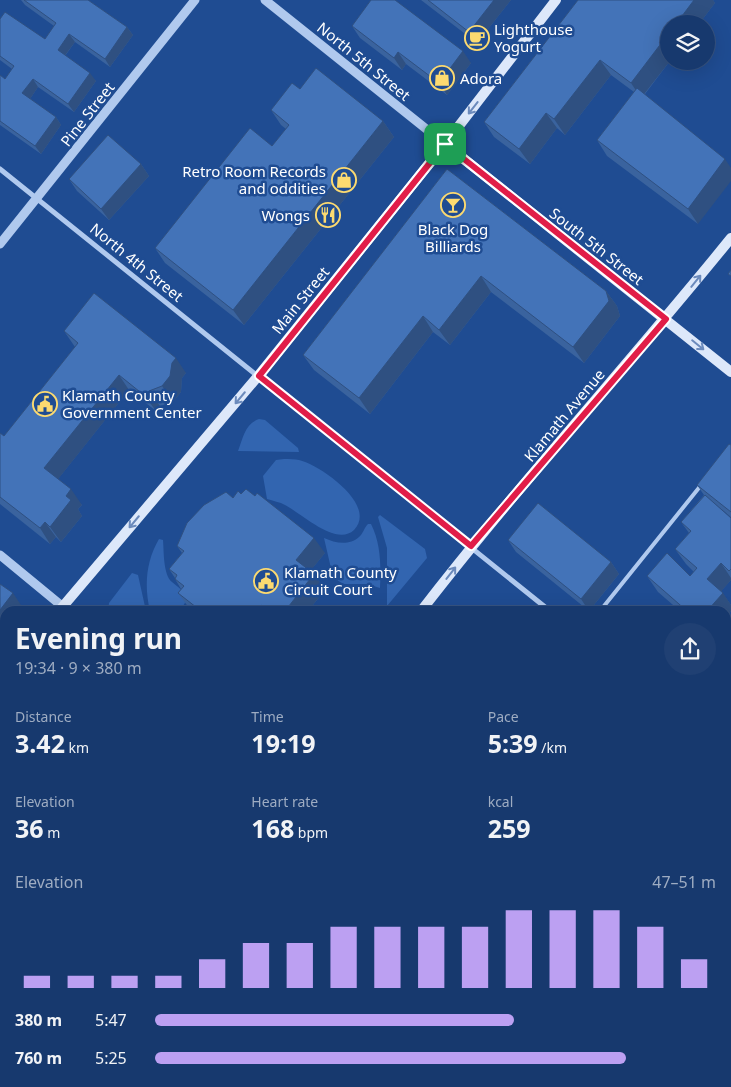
<!DOCTYPE html>
<meta charset="utf-8">
<style>
:root{--surface:#17396e;--page:#204073;--text:#f1f3f6;--muted:#9eacc2;--line:#365381;--accent:#bca0f2}
body{margin:0;font-family:"Noto Sans",sans-serif;background:var(--page);color:var(--text);height:100vh;display:flex;flex-direction:column;font-size:19px;white-space:nowrap}
*{box-sizing:border-box;margin:0}
p{font-size:16px;color:var(--muted)}
.icon{flex:none;width:28px;height:28px;fill:none;stroke:currentColor;stroke-width:2;stroke-linecap:round;stroke-linejoin:round}
.map{position:relative;flex:1;overflow:hidden}
.drawer{position:absolute;left:0px;top:606px;width:731px;height:481px;display:flex;flex-direction:column;background:var(--surface);border-radius:15px 15px 0 0;box-shadow:0 5px 20px #0002,0 0 0 1px var(--line)}
.drawer>*{flex:none}
.tools{position:absolute;left:660px;top:15px;display:grid;gap:10px}
.tools a{display:grid;place-items:center;width:55px;height:55px;border-radius:50%;background:var(--surface);box-shadow:0 5px 20px #0002,0 0 0 1px var(--line);font-size:25px}
.pin{position:absolute;display:grid;place-items:center;width:42px;height:42px;color:#fff;margin:-21px;border-radius:10px;box-shadow:0 2px 8px #0006}
.round{display:grid;place-items:center;flex:none;width:52px;height:52px;border-radius:26px;background:var(--page)}
.summary{display:flex;align-items:center;justify-content:space-between;height:85px;padding:0 15px}
h1{font-size:28px;font-weight:700;line-height:38px}
.stats{display:grid;grid-template-columns:repeat(3,1fr);gap:8px;height:85px;padding:5px 15px}
.stats div{display:grid;align-content:center}
.stats b{font-size:25px;font-weight:700}
.stats small{font-size:14px;font-weight:400}
.stats p{font-size:14px}
.chart{height:140px;padding:10px 15px}
.chart p{display:flex;justify-content:space-between}
.chart svg{width:100%;height:90px;margin-top:5px;stroke:var(--accent);stroke-width:6}
ul{padding:0 15px;list-style:none;font-size:16px}
li{display:grid;grid-template-columns:80px 60px 1fr;align-items:center;height:38px}
li i{height:12px;border-radius:6px;background:var(--accent)}
.map>svg:first-child{display:block}
.green{fill:#3265b0}
.lines{fill:none;stroke-linecap:round;stroke-linejoin:round}
.service{stroke:#b0c9ee;stroke-width:4}
.minor{stroke:#b0c9ee;stroke-width:5}
.tertiary{stroke:#b0c9ee;stroke-width:9}
.secondary{stroke:#dde8fa;stroke-width:10}
.wall{fill:#3a639e}
.shaded-wall{fill:#2f5081}
.building{fill:#4373b8;stroke:#2f5081}
.oneway{stroke:#6b8abc}
.route-casing{stroke:#fff;stroke-width:10}
.route{stroke:#e11d48;stroke-width:6}
.labels{text-anchor:middle;dominant-baseline:central;stroke-width:5;stroke-linejoin:round;paint-order:stroke}
.poi-label{font-size:15px;fill:#fff;stroke:#1f4c92;text-anchor:start}
.street-label{font-size:15px;fill:#fff;stroke:#1f4c92}
</style>
<div class="map">
<svg width="731" height="1087" viewBox="0 0 731 1087">
<rect width="100%" height="100%" fill="#1f4c92"/>
<path class="green" d="M 259,419 L 265,420 L 298,448 L 299,452 L 238,451 C 243,438 245,424 259,419 Z
M 284,459 C 289,459 295,459 299,460 C 320,465 378,505 354,530 C 336,547 301,513 285,505 C 280,502 273,501 267,499 L 263,476 L 276,460 Z
M 380,515 L 425,549 L 427,558 L 387,606 L 387,548 L 378,517 Z
M 368,524 L 371,524 C 381,544 381,566 380,588 L 367,584 L 343,584 L 333,577 L 324,538 C 335,543 349,546 359,537 C 363,534 364,528 368,524 Z
M 159,539 L 163,540 C 164,551 163,575 172,582 C 180,589 181,588 188,598 L 183,606 L 190,611 L 150,611 C 144,586 146,561 159,539 Z
M 132,573 L 138,575 L 146,611 L 108,611 L 109,603 Z"/>
<g class="lines">
<path class="service" d="M 600,611 L 702,484"/>
<path class="minor" d="M 0,169 L 550,611
M 726,669 L 731,663
M 726,755 L 731,759
M 0,943 L 5,947
M 182,1082 L 187,1087"/>
<path class="tertiary" d="M 265,0 L 445,144
M 0,244 L 195,0
M 0,555 L 68,611"/>
<path class="secondary" d="M 445,144 L 731,372
M 59,611 L 259,375 L 445,144 L 556,0
M 421,611 C 520,483 629,364 731,238
M 0,687 L 5,680
M 49,1087 L 53,1082"/>
</g>
<path class="wall" d="M 21,0 L 88,0 L 127,27 L 133,35 L 110,67 L 75,42 L 65,56 L 96,81 L 74,112 L 38,87 L 30,99 L 56,117 L 61,125 L 41,154 L 0,125 L 0,75 L 5,79 L 12,69 L 0,60 L 0,19 L 45,39 L 54,26 L 25,5 Z
M 421,0 L 511,0 L 477,43 Z
M 578,0 L 713,0 L 715,3 L 699,24 L 669,24 L 670,61 L 645,94 L 698,224 L 607,156 L 597,140 L 634,92 L 611,75 L 565,135 L 557,128 L 530,164 L 494,137 L 484,122 Z
M 352,26 L 471,63 L 447,95 L 406,64 L 402,70 L 360,38 Z
M 300,89 L 383,121 L 394,137 L 244,325 L 165,263 L 155,248 L 272,146 L 286,129 L 281,125 L 271,110 Z
M 141,164 L 149,176 L 109,220 L 77,191 L 69,179 Z
M 447,169 L 606,291 L 617,306 L 620,316 L 584,363 L 491,292 L 450,345 L 433,332 L 370,414 L 314,370 L 303,355 Z
M 64,331 L 186,373 L 182,378 L 181,392 L 173,402 L 160,406 L 156,411 L 129,390 L 58,479 L 82,505 L 78,509 L 82,516 L 61,542 L 56,537 L 50,544 L 0,504 L 0,433 L 4,436 L 75,347 Z
M 731,445 L 731,517 L 715,504 L 731,518 L 731,580 L 721,591 L 731,605 L 731,611 L 726,617 L 726,611 L 680,611 L 658,592 L 647,576 L 690,576 L 694,572 L 686,564 L 675,549 L 689,533 L 681,522 L 704,495 L 697,485 Z
M 233,498 L 325,553 L 310,571 L 314,574 L 325,590 L 308,611 L 193,611 L 189,608 L 178,593 L 181,589 L 175,579 L 175,578 L 169,569 L 182,553 L 177,546 Z
M 508,540 L 611,562 L 619,574 L 589,611 L 516,552 Z
M 731,703 L 731,719 L 726,712 L 726,708 Z
M 5,873 L 5,890 L 0,883 L 0,879 Z"/>
<path class="shaded-wall" d="M 494,0 L 511,0 L 477,43 L 469,32 Z
M 694,0 L 713,0 L 715,3 L 699,24 L 676,24 Z
M 127,27 L 133,35 L 110,67 L 105,59 Z
M 669,33 L 669,61 L 670,61 L 641,98 L 631,83 Z
M 69,34 L 75,42 L 63,58 L 58,50 Z
M 463,51 L 471,63 L 447,95 L 439,83 Z
M 398,52 L 406,64 L 402,70 L 394,58 Z
M 600,60 L 611,75 L 565,135 L 554,119 Z
M 90,73 L 96,81 L 74,112 L 68,104 Z
M 33,79 L 38,87 L 28,102 L 22,93 Z
M 546,113 L 557,128 L 530,164 L 519,149 Z
M 56,117 L 61,125 L 41,154 L 35,146 Z
M 383,121 L 394,137 L 244,325 L 233,310 Z
M 725,159 L 731,168 L 731,181 L 698,224 L 688,209 Z
M 141,164 L 149,176 L 109,220 L 101,209 Z
M 481,276 L 491,292 L 450,345 L 439,330 Z
M 606,291 L 617,306 L 620,316 L 584,363 L 573,347 Z
M 423,316 L 433,332 L 370,414 L 359,398 Z
M 176,358 L 186,373 L 182,378 L 181,392 L 173,402 L 162,386 L 172,363 Z
M 119,375 L 129,390 L 55,483 L 44,468 Z
M 149,391 L 160,406 L 156,411 L 145,396 Z
M 71,489 L 82,505 L 78,509 L 82,516 L 61,542 L 50,527 L 66,496 Z
M 45,522 L 56,537 L 50,544 L 40,528 Z
M 314,538 L 325,553 L 307,575 L 296,560 Z
M 611,562 L 619,574 L 589,611 L 581,599 Z
M 721,563 L 731,578 L 731,580 L 718,595 L 707,579 Z
M 314,574 L 325,590 L 308,611 L 285,611 Z
M 13,593 L 23,608 L 21,611 L 5,611 L 5,633 L 0,640 L 0,610 Z
M 723,593 L 731,605 L 731,611 L 726,617 L 726,611 L 707,611 Z
M 261,605 L 265,611 L 256,611 Z
M 5,801 L 5,830 L 4,832 L 0,826 L 0,808 Z
M 5,1064 L 5,1082 L 13,1082 L 10,1087 L 0,1087 L 0,1070 Z"/>
<path class="building" d="M 24,0 L 88,0 L 127,27 L 105,59 L 69,34 L 58,50 L 90,73 L 68,104 L 33,79 L 22,93 L 56,117 L 35,146 L 0,121 L 0,75 L 5,79 L 14,66 L 0,56 L 0,19 L 5,12 L 45,39 L 56,23 Z
M 371,0 L 395,0 L 463,51 L 439,83 L 398,52 L 394,58 L 352,26 Z
M 428,0 L 494,0 L 469,32 Z
M 578,0 L 694,0 L 676,24 L 669,24 L 669,33 L 631,83 L 600,60 L 554,119 L 546,113 L 519,149 L 484,122 Z
M 316,68 L 383,121 L 233,310 L 155,248 L 250,128 L 272,146 L 289,125 L 271,110 L 292,83 L 300,89 Z
M 637,88 L 725,159 L 688,209 L 597,140 Z
M 108,135 L 141,164 L 101,209 L 69,179 Z
M 447,169 L 606,291 L 609,301 L 573,347 L 481,276 L 439,330 L 423,316 L 359,398 L 303,355 Z
M 731,270 L 731,276 L 728,274 Z
M 94,293 L 176,358 L 172,363 L 170,376 L 162,386 L 149,391 L 145,396 L 119,375 L 44,468 L 71,489 L 66,496 L 71,500 L 50,527 L 45,522 L 40,528 L 0,497 L 0,433 L 4,436 L 78,343 L 64,331 Z
M 729,444 L 731,445 L 731,512 L 697,485 Z
M 246,489 L 255,496 L 257,493 L 314,538 L 296,560 L 314,574 L 285,611 L 268,611 L 261,605 L 256,611 L 201,611 L 178,593 L 184,586 L 175,579 L 177,575 L 169,569 L 184,551 L 177,546 L 187,523 L 204,505 L 226,492 L 233,498 L 238,491 L 241,494 Z
M 705,495 L 731,518 L 731,569 L 729,571 L 721,563 L 707,579 L 723,593 L 707,611 L 687,611 L 647,576 L 667,553 L 690,576 L 697,568 L 675,549 L 691,531 L 681,522 Z
M 538,503 L 611,562 L 581,599 L 508,540 Z
M 0,584 L 13,593 L 0,610 Z
M 5,702 L 5,801 L 0,808 L 0,708 Z
M 731,703 L 731,715 L 726,711 L 726,708 Z
M 5,873 L 5,886 L 0,882 L 0,879 Z
M 0,969 L 5,973 L 5,1064 L 0,1070 Z"/>
<defs><path id="oneway-shaft" d="M-6 0H5M1.5-3L5.5 0L1.5 3" fill="none" stroke-width="1.6" stroke-linecap="round" stroke-linejoin="round" transform="scale(1.25)"/></defs>
<g class="oneway">
<use href="#oneway-shaft" transform="translate(473 108) rotate(128)"/>
<use href="#oneway-shaft" transform="translate(696 281) rotate(-51)"/>
<use href="#oneway-shaft" transform="translate(698 345) rotate(39)"/>
<use href="#oneway-shaft" transform="translate(240 398) rotate(130)"/>
<use href="#oneway-shaft" transform="translate(134 522) rotate(130)"/>
<use href="#oneway-shaft" transform="translate(451 573) rotate(-52)"/>
</g>
<g class="lines">
<defs>
<path id="route" d="M 445,144 L 666,319 L 471,546 L 259,376 Z"/>
</defs>
<use href="#route" class="route-casing"/>
<use href="#route" class="route"/>
</g>
<defs>
<symbol id="cafe-ring" viewBox="-11 -11 22 22"><circle r="9.5" fill="#1f4c92" stroke="#fcda70" stroke-width="1.5"/><path d="M-5.5-4.5H6V0H3Q3 3.5 0 3.5H-2.5Q-5.5 3.5-5.5 0ZM3-3.2v2h1.7v-2ZM-6 4.5H4V6H-6Z" fill="#fcda70"/></symbol>
<symbol id="shop-ring" viewBox="-11 -11 22 22"><circle r="9.5" fill="#1f4c92" stroke="#fcda70" stroke-width="1.5"/><path d="M-5-2.5h2.3a2.7 3.5 0 0 1 5.4 0H5L5.5 6h-11ZM-1.5-2.5h3a1.5 2.3 0 0 0-3 0Z" fill="#fcda70"/></symbol>
<symbol id="bar-ring" viewBox="-11 -11 22 22"><circle r="9.5" fill="#1f4c92" stroke="#fcda70" stroke-width="1.5"/><path d="M-6-5H6L.8 .8V4.5H3.5V6h-7V4.5H-.8V.8Z" fill="#fcda70"/></symbol>
<symbol id="restaurant-ring" viewBox="-11 -11 22 22"><circle r="9.5" fill="#1f4c92" stroke="#fcda70" stroke-width="1.5"/><path d="M-5-6h1v4h1v-4h1v4h1v-4h1v5L-1.5 .5V6h-2V.5L-5-1ZM5-6V6H3V1.5H1.5Q1.5-4 5-6Z" fill="#fcda70"/></symbol>
<symbol id="civic-ring" viewBox="-11 -11 22 22"><circle r="9.5" fill="#1f4c92" stroke="#fcda70" stroke-width="1.5"/><path d="M-.6-6.5H3V-4.5H.6V-3L4-1V1h2V6H-6V1h2V-1L-.6-3ZM-1.2 2.5V6h2.4V2.5Z" fill="#fcda70"/></symbol>
</defs>
<g fill-rule="evenodd">
<use href="#cafe-ring" x="463" y="24" width="28" height="28"/>
<use href="#shop-ring" x="428" y="64" width="28" height="28"/>
<use href="#shop-ring" x="330" y="166" width="28" height="28"/>
<use href="#bar-ring" x="439" y="191" width="28" height="28"/>
<use href="#restaurant-ring" x="314" y="201" width="28" height="28"/>
<use href="#civic-ring" x="31" y="390" width="28" height="28"/>
<use href="#civic-ring" x="252" y="567" width="28" height="28"/>
</g>
<g class="labels">
<g class="poi-label">
<text x="494" y="29">Lighthouse<tspan x="494" dy="17">Yogurt</tspan></text>
<text x="460" y="78">Adora</text>
<text x="326" y="171" text-anchor="end">Retro Room Records<tspan x="326" dy="17">and oddities</tspan></text>
<text x="310" y="215" text-anchor="end">Wongs</text>
<text x="453" y="229" text-anchor="middle">Black Dog<tspan x="453" dy="17">Billiards</tspan></text>
<text x="62" y="395">Klamath County<tspan x="62" dy="17">Government Center</tspan></text>
<text x="284" y="572">Klamath County<tspan x="284" dy="17">Circuit Court</tspan></text>
</g>
<g class="street-label">
<text transform="translate(364 61) rotate(39)">North 5th Street</text>
<text transform="translate(87 114) rotate(-52)">Pine Street</text>
<text transform="translate(597 246) rotate(38)">South 5th Street</text>
<text transform="translate(137 262) rotate(39)">North 4th Street</text>
<text transform="translate(300 300) rotate(-51)">Main Street</text>
<text transform="translate(564 415) rotate(-50)">Klamath Avenue</text>
</g>
</g>
</svg>
<div class="tools">
<a><svg class="icon" aria-label="layers" viewBox="0 0 24 24"><path d="M12 4l9 5-9 5-9-5zM3 14l9 5 9-5"/></svg></a>
</div>
<div class="pin" style="left:445px;top:144px;background:#1e9e55"><svg class="icon" aria-label="arrive" viewBox="0 0 24 24"><path d="M6 21V4h12l-3 4 3 4H6"/></svg></div>
<section class="drawer">
<div class="summary"><div><h1>Evening run</h1><p>19:34 · 9 × 380 m</p></div><a class="round"><svg class="icon" aria-label="share" viewBox="0 0 24 24"><path d="M12 15V3M7 8l5-5 5 5M5 13v7h14v-7"/></svg></a></div>
<div class="stats">
<div><p>Distance</p><b>3.42<small> km</small></b></div>
<div><p>Time</p><b>19:19</b></div>
<div><p>Pace</p><b>5:39<small> /km</small></b></div>
</div>
<div class="stats">
<div><p>Elevation</p><b>36<small> m</small></b></div>
<div><p>Heart rate</p><b>168<small> bpm</small></b></div>
<div><p>kcal</p><b>259</b></div>
</div>
<div class="chart"><p><span>Elevation</span>47–51 m</p>
<svg viewBox="0 0 160 44" preserveAspectRatio="none"><path d="M5 44V38M15 44V38M25 44V38M35 44V38M45 44V30M55 44V22M65 44V22M75 44V14M85 44V14M95 44V14M105 44V14M115 44V6M125 44V6M135 44V6M145 44V14M155 44V30"/></svg>
</div>
<ul>
<li><b>380 m</b>5:47<i style="width:64%"></i></li>
<li><b>760 m</b>5:25<i style="width:84%"></i></li>
</ul>
</section>
</div>
